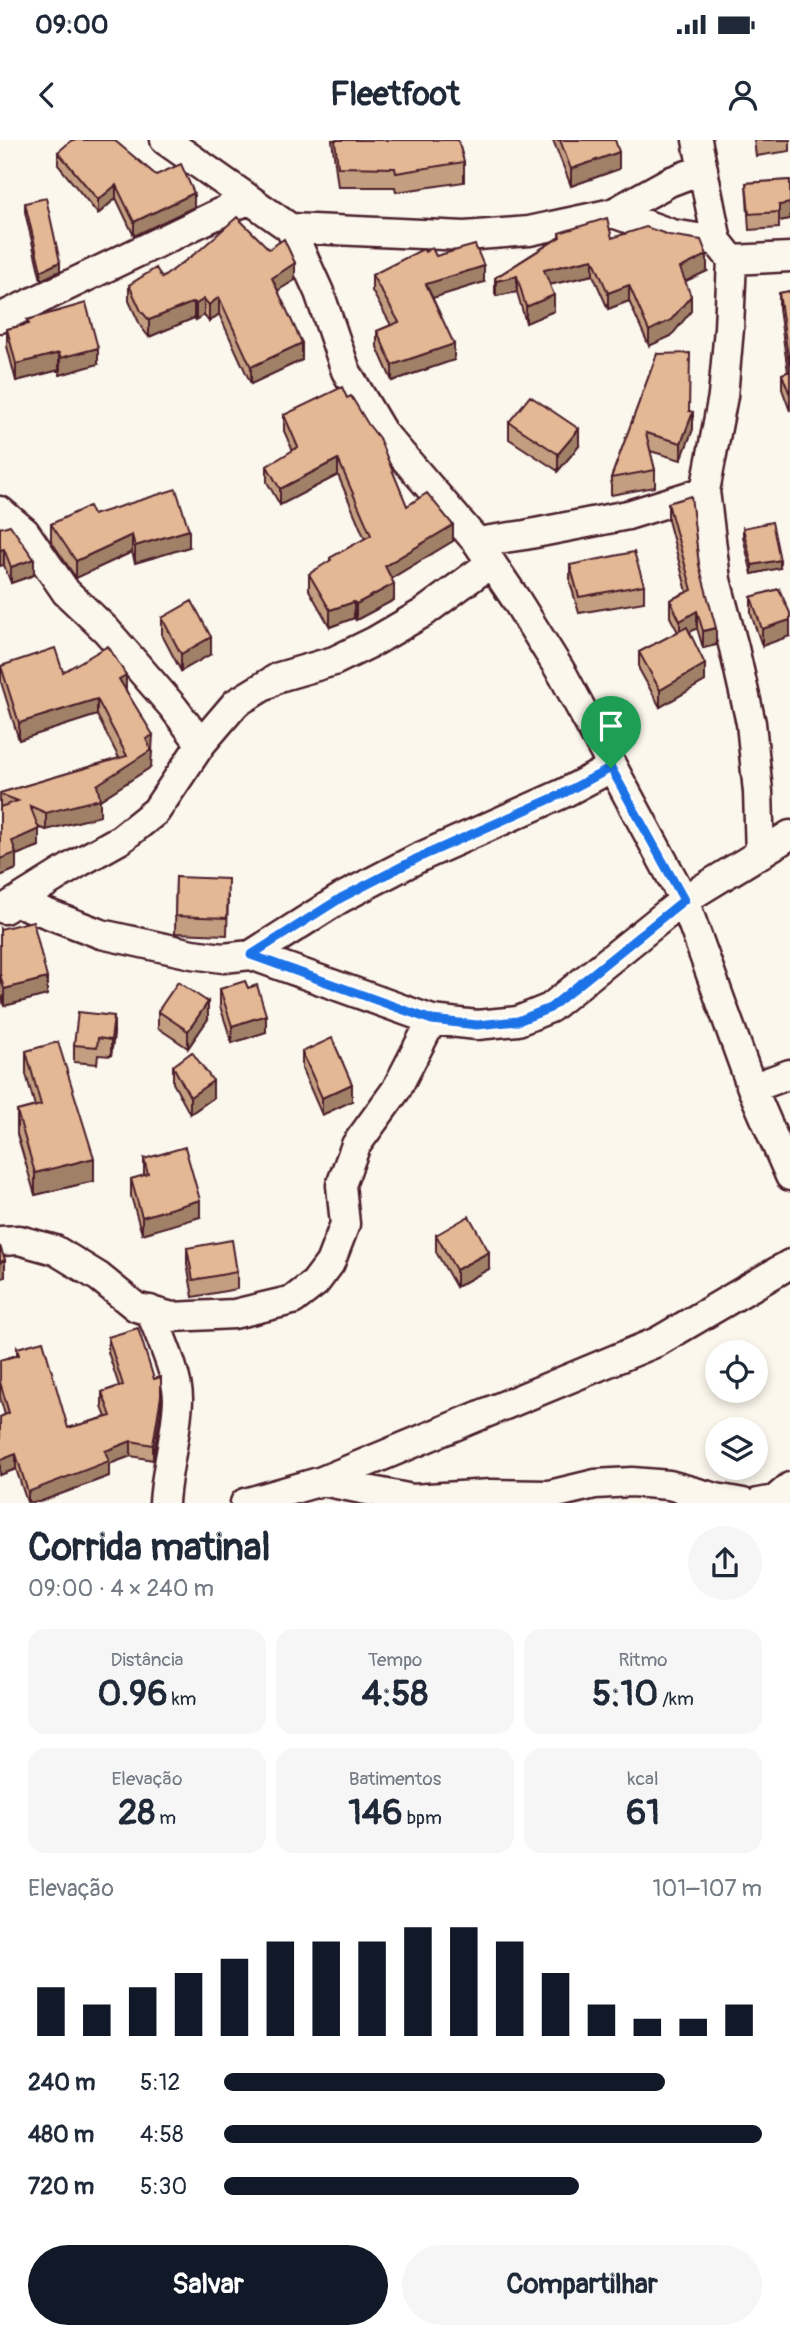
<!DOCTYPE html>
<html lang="pt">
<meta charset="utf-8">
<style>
:root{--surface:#fff;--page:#f6f6f7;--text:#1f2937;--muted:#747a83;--accent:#111827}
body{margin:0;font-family:Pangolin,sans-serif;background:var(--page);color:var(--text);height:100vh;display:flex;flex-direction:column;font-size:26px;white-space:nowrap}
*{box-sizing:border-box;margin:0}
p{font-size:23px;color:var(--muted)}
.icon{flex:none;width:38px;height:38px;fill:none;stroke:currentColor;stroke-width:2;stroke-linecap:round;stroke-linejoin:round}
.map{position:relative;height:1363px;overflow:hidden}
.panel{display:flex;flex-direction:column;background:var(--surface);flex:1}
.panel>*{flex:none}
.controls{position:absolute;left:705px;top:1200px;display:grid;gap:14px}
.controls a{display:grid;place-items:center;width:63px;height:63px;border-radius:50%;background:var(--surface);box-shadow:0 4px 10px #0003;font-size:35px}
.pin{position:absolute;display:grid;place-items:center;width:60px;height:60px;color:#fff;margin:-72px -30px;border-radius:50% 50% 50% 0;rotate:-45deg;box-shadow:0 0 7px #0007}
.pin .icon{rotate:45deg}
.round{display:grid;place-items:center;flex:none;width:74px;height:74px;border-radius:37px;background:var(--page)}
.overview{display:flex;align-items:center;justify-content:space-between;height:119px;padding:0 28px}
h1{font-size:38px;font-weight:700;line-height:52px}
.metrics{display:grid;grid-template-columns:repeat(3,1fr);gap:10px;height:119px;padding:7px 28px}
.metrics div{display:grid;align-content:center;border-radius:18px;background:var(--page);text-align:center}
.metrics b{font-size:35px;font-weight:700}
.metrics small{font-size:19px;font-weight:400}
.metrics p{font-size:19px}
.chart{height:196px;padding:14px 28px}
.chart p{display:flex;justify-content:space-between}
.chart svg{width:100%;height:126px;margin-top:7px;stroke:var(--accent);stroke-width:6}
.cta{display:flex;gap:14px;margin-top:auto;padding:14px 28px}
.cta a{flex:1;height:80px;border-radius:42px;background:var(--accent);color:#fff;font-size:28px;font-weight:700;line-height:80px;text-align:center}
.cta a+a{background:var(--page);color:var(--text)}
ul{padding:0 28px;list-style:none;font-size:23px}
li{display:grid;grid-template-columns:112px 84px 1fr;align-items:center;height:52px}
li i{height:18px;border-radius:9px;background:var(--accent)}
.status{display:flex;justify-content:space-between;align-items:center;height:49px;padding:0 35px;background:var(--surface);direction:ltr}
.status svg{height:19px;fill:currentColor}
header{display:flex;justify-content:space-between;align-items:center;height:91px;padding:0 28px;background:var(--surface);font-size:32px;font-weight:700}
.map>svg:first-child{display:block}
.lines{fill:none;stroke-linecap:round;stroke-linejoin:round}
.minor-casing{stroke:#4a1f2b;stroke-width:33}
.minor{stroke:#fbf7ec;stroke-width:28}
.wall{fill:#c49e80;stroke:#4a1f2b;stroke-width:2}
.shaded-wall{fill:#a08168;stroke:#4a1f2b;stroke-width:2}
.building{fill:#e4b895;stroke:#4a1f2b;stroke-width:2}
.route-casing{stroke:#fff;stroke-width:14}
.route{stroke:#1a73e8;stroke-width:9}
</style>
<div class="status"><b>09:00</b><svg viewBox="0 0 49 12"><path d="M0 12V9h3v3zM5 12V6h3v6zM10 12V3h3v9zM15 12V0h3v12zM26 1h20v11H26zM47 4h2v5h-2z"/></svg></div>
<header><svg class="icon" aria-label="back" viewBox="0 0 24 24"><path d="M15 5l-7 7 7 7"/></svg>Fleetfoot<svg class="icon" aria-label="person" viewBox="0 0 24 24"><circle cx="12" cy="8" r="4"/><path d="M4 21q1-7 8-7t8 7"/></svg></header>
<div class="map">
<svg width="790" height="1363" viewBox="0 0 790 1363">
<rect width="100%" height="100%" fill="#fbf7ec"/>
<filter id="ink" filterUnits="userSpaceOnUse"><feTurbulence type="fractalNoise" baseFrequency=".0143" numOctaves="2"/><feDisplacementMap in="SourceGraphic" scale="14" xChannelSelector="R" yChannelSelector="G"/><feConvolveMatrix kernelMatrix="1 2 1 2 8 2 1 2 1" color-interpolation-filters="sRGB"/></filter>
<g filter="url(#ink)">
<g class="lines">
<defs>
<path id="minor" d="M 165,0 L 290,88 L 319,152 L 346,231 L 382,292 L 477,402 L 515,458 L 563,535 L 684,760 L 752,948 L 790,1036
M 697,0 L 717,101 L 732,120 L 729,188 L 723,256 L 705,351 L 716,440 L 734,508 L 751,583 L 758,652 L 760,715
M 613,73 L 672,94 L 717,101
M 290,88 L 465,96 L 529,91 L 613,73 L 669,42 L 703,29
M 732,120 L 790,117
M 0,178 L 249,59
M 0,371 L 25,392 L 66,452 L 106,490 L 173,567 L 201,604
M 477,402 L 525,395 L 628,375 L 705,351
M 17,762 L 101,794 L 192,814 L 223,818 L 251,815 L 341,758 L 418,718 L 564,653 L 611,628
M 4,769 L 78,723 L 121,699 L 156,671 L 201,604 L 236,563 L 279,537 L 334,521 L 375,501 L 423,473 L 491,423
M 251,815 L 432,880 L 477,885 L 518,881 L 550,868 L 684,760 L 790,695
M 752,948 L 790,934
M 0,1101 L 19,1100 L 55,1110 L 99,1137 L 136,1167 L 172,1177 L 234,1174 L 293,1160 L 315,1143 L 330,1123 L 345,1084 L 341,1045 L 356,1005 L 396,950 L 432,880
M 150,1170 C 159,1194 178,1234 178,1259 C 177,1294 166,1328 164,1363
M 322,1341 L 412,1359 L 491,1354 L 549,1355 L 595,1344 L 632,1342 L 669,1345 L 716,1358 L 743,1363
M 245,1363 L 322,1341 L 657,1202 L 790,1124
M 758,1363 L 775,1360 L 790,1347"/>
</defs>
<use href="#minor" class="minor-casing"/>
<use href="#minor" class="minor"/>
</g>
<path class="wall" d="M 332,0 L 458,0 L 464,22 L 464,42 L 396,52 L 395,47 L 338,47 Z
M 553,0 L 615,0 L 619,29 L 571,46 Z
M 754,0 L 790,0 L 790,11 L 756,16 Z
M 58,12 L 194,67 L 134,96 L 116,58 L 98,74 L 58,25 Z
M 790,40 L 790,79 L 779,81 L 779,88 L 749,90 L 746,43 Z
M 25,63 L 60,131 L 41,140 L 25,72 Z
M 559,93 L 612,98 L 707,131 L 685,141 L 691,171 L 671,196 L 649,206 L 629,161 L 608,169 L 593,135 L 549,145 L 554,171 L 526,183 L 517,152 L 496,156 L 495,154 L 495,138 L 559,97 Z
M 436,116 L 484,142 L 432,158 L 454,220 L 392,241 L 377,207 L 377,191 L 391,185 L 372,151 L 372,135 Z
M 162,138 L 295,140 L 278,150 L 302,220 L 251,244 L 219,174 L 209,182 L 204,175 L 196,180 L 194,178 L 149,197 L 141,187 L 129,161 L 129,145 Z
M 790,151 L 790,271 L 782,249 L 782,234 L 788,232 L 779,169 L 779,153 Z
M 27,180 L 98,224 L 60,235 L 59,230 L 16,241 L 7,206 L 7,189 L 27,184 Z
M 657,214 L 689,271 L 693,289 L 681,320 L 650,311 L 655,330 L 655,347 L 611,355 L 611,338 Z
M 284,275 L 407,366 L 453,401 L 392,438 L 394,460 L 356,480 L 354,478 L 330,487 L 309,450 L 309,434 L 330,421 L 330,418 L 365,399 L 338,335 L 280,365 L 267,342 L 267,326 L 293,311 L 284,291 Z
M 509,282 L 579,306 L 558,331 L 509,299 Z
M 668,363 L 699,425 L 716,505 L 703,508 L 697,488 L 690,492 L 705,541 L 660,567 L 639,529 L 639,512 L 678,492 L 670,477 L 670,460 L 687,452 L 668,380 Z
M 93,375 L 189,407 L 135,423 L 132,412 L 76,438 L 51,401 L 51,384 Z
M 0,388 L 34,435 L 11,443 L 4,425 Z
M 743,388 L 780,428 L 752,434 L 743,397 Z
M 570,425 L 644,445 L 644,462 L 579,473 L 570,442 Z
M 779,449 L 762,506 L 751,474 L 751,457 Z
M 162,478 L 211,514 L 181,531 L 162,495 Z
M 1,526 L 63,532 L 126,550 L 153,612 L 151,613 L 151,627 L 100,660 L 100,676 L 46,690 L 38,687 L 39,706 L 16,715 L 16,729 L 0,736 L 0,653 L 119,618 L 97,575 L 19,600 L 1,542 Z
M 176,737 L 228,756 L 227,795 L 175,793 Z
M 0,789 L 47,855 L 4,866 L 0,851 Z
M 248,848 L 266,892 L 232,903 L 220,866 L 220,849 Z
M 158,871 L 208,879 L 188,908 L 158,888 Z
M 114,893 L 111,916 L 98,915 L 97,924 L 74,922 L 74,905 Z
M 26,911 L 94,1041 L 35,1055 L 17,994 L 17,971 L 35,966 L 26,934 Z
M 302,912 L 352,961 L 322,975 L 302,929 Z
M 173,926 L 213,958 L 190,974 L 173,943 Z
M 144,1019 L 200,1077 L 142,1094 L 131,1056 L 131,1039 L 144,1036 Z
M 436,1095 L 489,1129 L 456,1147 L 436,1112 Z
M 187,1108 L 237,1132 L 237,1149 L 193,1157 L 187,1124 Z
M 108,1197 L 154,1239 L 161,1237 L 161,1271 L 153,1320 L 131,1316 L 109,1324 L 109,1336 L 39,1362 L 27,1362 L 16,1329 L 0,1335 L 0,1277 L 5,1275 L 0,1257 L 0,1220 L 17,1215 L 17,1208 L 68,1288 L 106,1277 L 102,1267 L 102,1252 L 119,1246 L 108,1212 Z"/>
<path class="shaded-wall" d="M 619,12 L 619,29 L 571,46 L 571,29 Z
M 116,45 L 116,58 L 98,74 L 98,60 Z
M 194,53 L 194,67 L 134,96 L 134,82 Z
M 790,63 L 790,79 L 779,81 L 779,65 Z
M 707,115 L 707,131 L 680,144 L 680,128 Z
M 593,119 L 593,135 L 544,146 L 544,130 Z
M 60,122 L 60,131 L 41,140 L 41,131 Z
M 295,123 L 295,140 L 272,154 L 272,138 Z
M 484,126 L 484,142 L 426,160 L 426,144 Z
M 517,136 L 517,152 L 496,156 L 496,141 Z
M 629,145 L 629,161 L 608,169 L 608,153 Z
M 554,155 L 554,171 L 526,183 L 526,167 Z
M 691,156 L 691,171 L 671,196 L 649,206 L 649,191 Z
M 219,157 L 219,174 L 209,182 L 209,165 Z
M 204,159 L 204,175 L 196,180 L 196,164 Z
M 194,162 L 194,178 L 149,197 L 149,180 Z
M 302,203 L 302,220 L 251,244 L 251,227 Z
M 454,204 L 454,220 L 392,241 L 392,225 Z
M 98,208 L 98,224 L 60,235 L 60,218 Z
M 59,213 L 59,230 L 16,241 L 16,224 Z
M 693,272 L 693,289 L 681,320 L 681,303 Z
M 579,289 L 579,306 L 558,331 L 558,314 Z
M 338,319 L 338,335 L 280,365 L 280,349 Z
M 453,385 L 453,401 L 385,442 L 385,426 Z
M 189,390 L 189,407 L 135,423 L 135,406 Z
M 132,395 L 132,412 L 76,438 L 76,421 Z
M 4,409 L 4,425 L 0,426 L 0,410 Z
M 34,419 L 34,435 L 11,443 L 11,427 Z
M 780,420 L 780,428 L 752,434 L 752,425 Z
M 394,444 L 394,460 L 356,480 L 356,464 Z
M 354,462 L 354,478 L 330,487 L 330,470 Z
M 697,471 L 697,488 L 680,498 L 680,481 Z
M 790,480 L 790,496 L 762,506 L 762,489 Z
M 716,488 L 716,505 L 703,508 L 703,491 Z
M 211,497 L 211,514 L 181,531 L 181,514 Z
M 705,524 L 705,541 L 660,567 L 660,550 Z
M 126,535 L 126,552 L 119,539 Z
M 97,559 L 97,575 L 19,600 L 19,583 Z
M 153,595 L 151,627 L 100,660 L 100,676 L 46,690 L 46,673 L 97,645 L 146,599 Z
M 39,689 L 39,706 L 16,715 L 16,729 L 0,736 L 0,719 L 12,701 Z
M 47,838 L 47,855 L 4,866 L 4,849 Z
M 208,862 L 208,879 L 188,908 L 188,891 Z
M 266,875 L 266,892 L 232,903 L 232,886 Z
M 114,876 L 114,893 L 111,916 L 111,900 Z
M 213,941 L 213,958 L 190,974 L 190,957 Z
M 352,944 L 352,961 L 322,975 L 322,958 Z
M 94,1018 L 94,1041 L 35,1055 L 35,1033 Z
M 200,1060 L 200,1077 L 142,1094 L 142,1077 Z
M 489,1112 L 489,1129 L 456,1147 L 456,1130 Z
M 5,1120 L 5,1137 L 0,1139 L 0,1122 Z
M 161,1256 L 161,1271 L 153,1320 L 153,1305 Z
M 131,1301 L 131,1316 L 109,1324 L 109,1336 L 39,1362 L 28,1362 L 28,1352 L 105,1311 Z
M 16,1314 L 16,1329 L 0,1335 L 0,1320 Z"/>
<path class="building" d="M 72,0 L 114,0 L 156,35 L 181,24 L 194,53 L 134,82 L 116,45 L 98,60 L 58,12 Z
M 335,0 L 458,0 L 464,22 L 396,33 L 395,28 L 338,27 Z
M 560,0 L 615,0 L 619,12 L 571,29 Z
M 790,40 L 790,63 L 779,65 L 779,72 L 749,74 L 746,43 Z
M 46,58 L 60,122 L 41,131 L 25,63 Z
M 237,77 L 269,109 L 284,99 L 295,123 L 272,138 L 302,203 L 251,227 L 219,157 L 209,165 L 204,159 L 196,164 L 194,162 L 149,180 L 141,171 L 129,145 L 156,128 L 162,138 L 201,109 Z
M 607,78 L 612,98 L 646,87 L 669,95 L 701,100 L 707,115 L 680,128 L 691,156 L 671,180 L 649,191 L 629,145 L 608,153 L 593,119 L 544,130 L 554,155 L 526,167 L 517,136 L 496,141 L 495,138 L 560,97 L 559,93 Z
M 475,105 L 484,126 L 426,144 L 454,204 L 392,225 L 377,191 L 399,182 L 372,135 L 423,109 L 425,112 L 432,108 L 436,116 Z
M 790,151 L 790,230 L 779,153 Z
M 86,163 L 98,208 L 60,218 L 59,213 L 16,224 L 7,189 L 29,184 L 27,180 Z
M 690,213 L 689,271 L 693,272 L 681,303 L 646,293 L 655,330 L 611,338 L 657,214 Z
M 790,231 L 790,255 L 782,234 Z
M 342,247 L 347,258 L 351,256 L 368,284 L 379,298 L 407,366 L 427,353 L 453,385 L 385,426 L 394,444 L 356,464 L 354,462 L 330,470 L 309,434 L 331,420 L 330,418 L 371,395 L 338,319 L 280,349 L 267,326 L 298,307 L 284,275 Z
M 530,256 L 579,289 L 558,314 L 509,282 Z
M 176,349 L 189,390 L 135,406 L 132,395 L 76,421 L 51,384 L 89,366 L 93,375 Z
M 691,356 L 699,425 L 716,488 L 703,491 L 697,471 L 680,481 L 670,460 L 692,450 L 668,363 Z
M 772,382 L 780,420 L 752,425 L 743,388 Z
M 10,385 L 34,419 L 11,427 L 4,409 L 0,410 L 0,388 Z
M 634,412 L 644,445 L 579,457 L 570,425 Z
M 779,449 L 790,473 L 790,480 L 762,489 L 751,457 Z
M 192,461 L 211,497 L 181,514 L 162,478 Z
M 687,487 L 705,524 L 660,550 L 639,512 Z
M 108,506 L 126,535 L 119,539 L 153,595 L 146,599 L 151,610 L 97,645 L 100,659 L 46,673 L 30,666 L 39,689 L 12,701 L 16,713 L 0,719 L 0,667 L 18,661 L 0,654 L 0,653 L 127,616 L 97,559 L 19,583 L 1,526 L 55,508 L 63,532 Z
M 176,737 L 228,739 L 227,778 L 175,776 Z
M 33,781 L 47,838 L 4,849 L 0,834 L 0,789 Z
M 245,841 L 248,848 L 257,845 L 266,875 L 232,886 L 220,849 Z
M 178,842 L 208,862 L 188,891 L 158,871 Z
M 78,872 L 114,876 L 111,900 L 98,898 L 97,907 L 74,905 Z
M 332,898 L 352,944 L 322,958 L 302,912 Z
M 58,902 L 94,1018 L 35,1033 L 17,971 L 41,965 L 26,911 Z
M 192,912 L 213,941 L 190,957 L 173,926 Z
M 185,1007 L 200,1060 L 142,1077 L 131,1039 L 148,1034 L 144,1019 Z
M 469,1076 L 489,1112 L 456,1130 L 436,1095 Z
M 232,1100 L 237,1132 L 193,1140 L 187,1108 Z
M 0,1106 L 5,1120 L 0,1122 Z
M 138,1188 L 154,1239 L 161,1237 L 161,1256 L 153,1305 L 131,1301 L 105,1311 L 109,1321 L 28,1352 L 16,1314 L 0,1320 L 0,1277 L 9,1273 L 0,1242 L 0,1220 L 19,1215 L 17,1208 L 43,1201 L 68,1288 L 111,1276 L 102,1252 L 123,1245 L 108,1197 Z"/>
</g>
<g class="lines" filter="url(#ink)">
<defs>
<path id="route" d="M 611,628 L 684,760 L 550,868 L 518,881 L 477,885 L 432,880 L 251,815 L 341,758 L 418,718 L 564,653 Z"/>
</defs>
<use href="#route" class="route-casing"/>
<use href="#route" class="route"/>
</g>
</svg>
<div class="controls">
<a><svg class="icon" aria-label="locate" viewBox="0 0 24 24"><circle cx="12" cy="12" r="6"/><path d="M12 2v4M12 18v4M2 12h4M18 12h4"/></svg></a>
<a><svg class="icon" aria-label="layers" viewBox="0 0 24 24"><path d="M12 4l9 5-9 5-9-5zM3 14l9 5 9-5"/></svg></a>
</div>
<div class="pin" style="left:611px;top:628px;background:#1e9e55"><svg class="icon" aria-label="arrive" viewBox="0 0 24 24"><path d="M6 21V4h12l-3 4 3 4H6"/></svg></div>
</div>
<section class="panel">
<div class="overview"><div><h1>Corrida matinal</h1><p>09:00 · 4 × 240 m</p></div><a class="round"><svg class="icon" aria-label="share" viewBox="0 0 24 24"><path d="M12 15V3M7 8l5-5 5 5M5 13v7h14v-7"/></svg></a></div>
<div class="metrics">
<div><p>Distância</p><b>0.96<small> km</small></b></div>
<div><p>Tempo</p><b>4:58</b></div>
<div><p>Ritmo</p><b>5:10<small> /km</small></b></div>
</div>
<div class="metrics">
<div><p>Elevação</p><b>28<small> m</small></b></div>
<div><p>Batimentos</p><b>146<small> bpm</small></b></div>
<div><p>kcal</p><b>61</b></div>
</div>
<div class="chart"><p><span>Elevação</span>101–107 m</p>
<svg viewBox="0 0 160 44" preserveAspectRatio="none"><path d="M5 44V27M15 44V33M25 44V27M35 44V22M45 44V17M55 44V11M65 44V11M75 44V11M85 44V6M95 44V6M105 44V11M115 44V22M125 44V33M135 44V38M145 44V38M155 44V33"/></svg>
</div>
<ul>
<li><b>240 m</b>5:12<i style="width:82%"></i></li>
<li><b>480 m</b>4:58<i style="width:100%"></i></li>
<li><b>720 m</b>5:30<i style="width:66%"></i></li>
</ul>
<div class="cta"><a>Salvar</a><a>Compartilhar</a></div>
</section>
